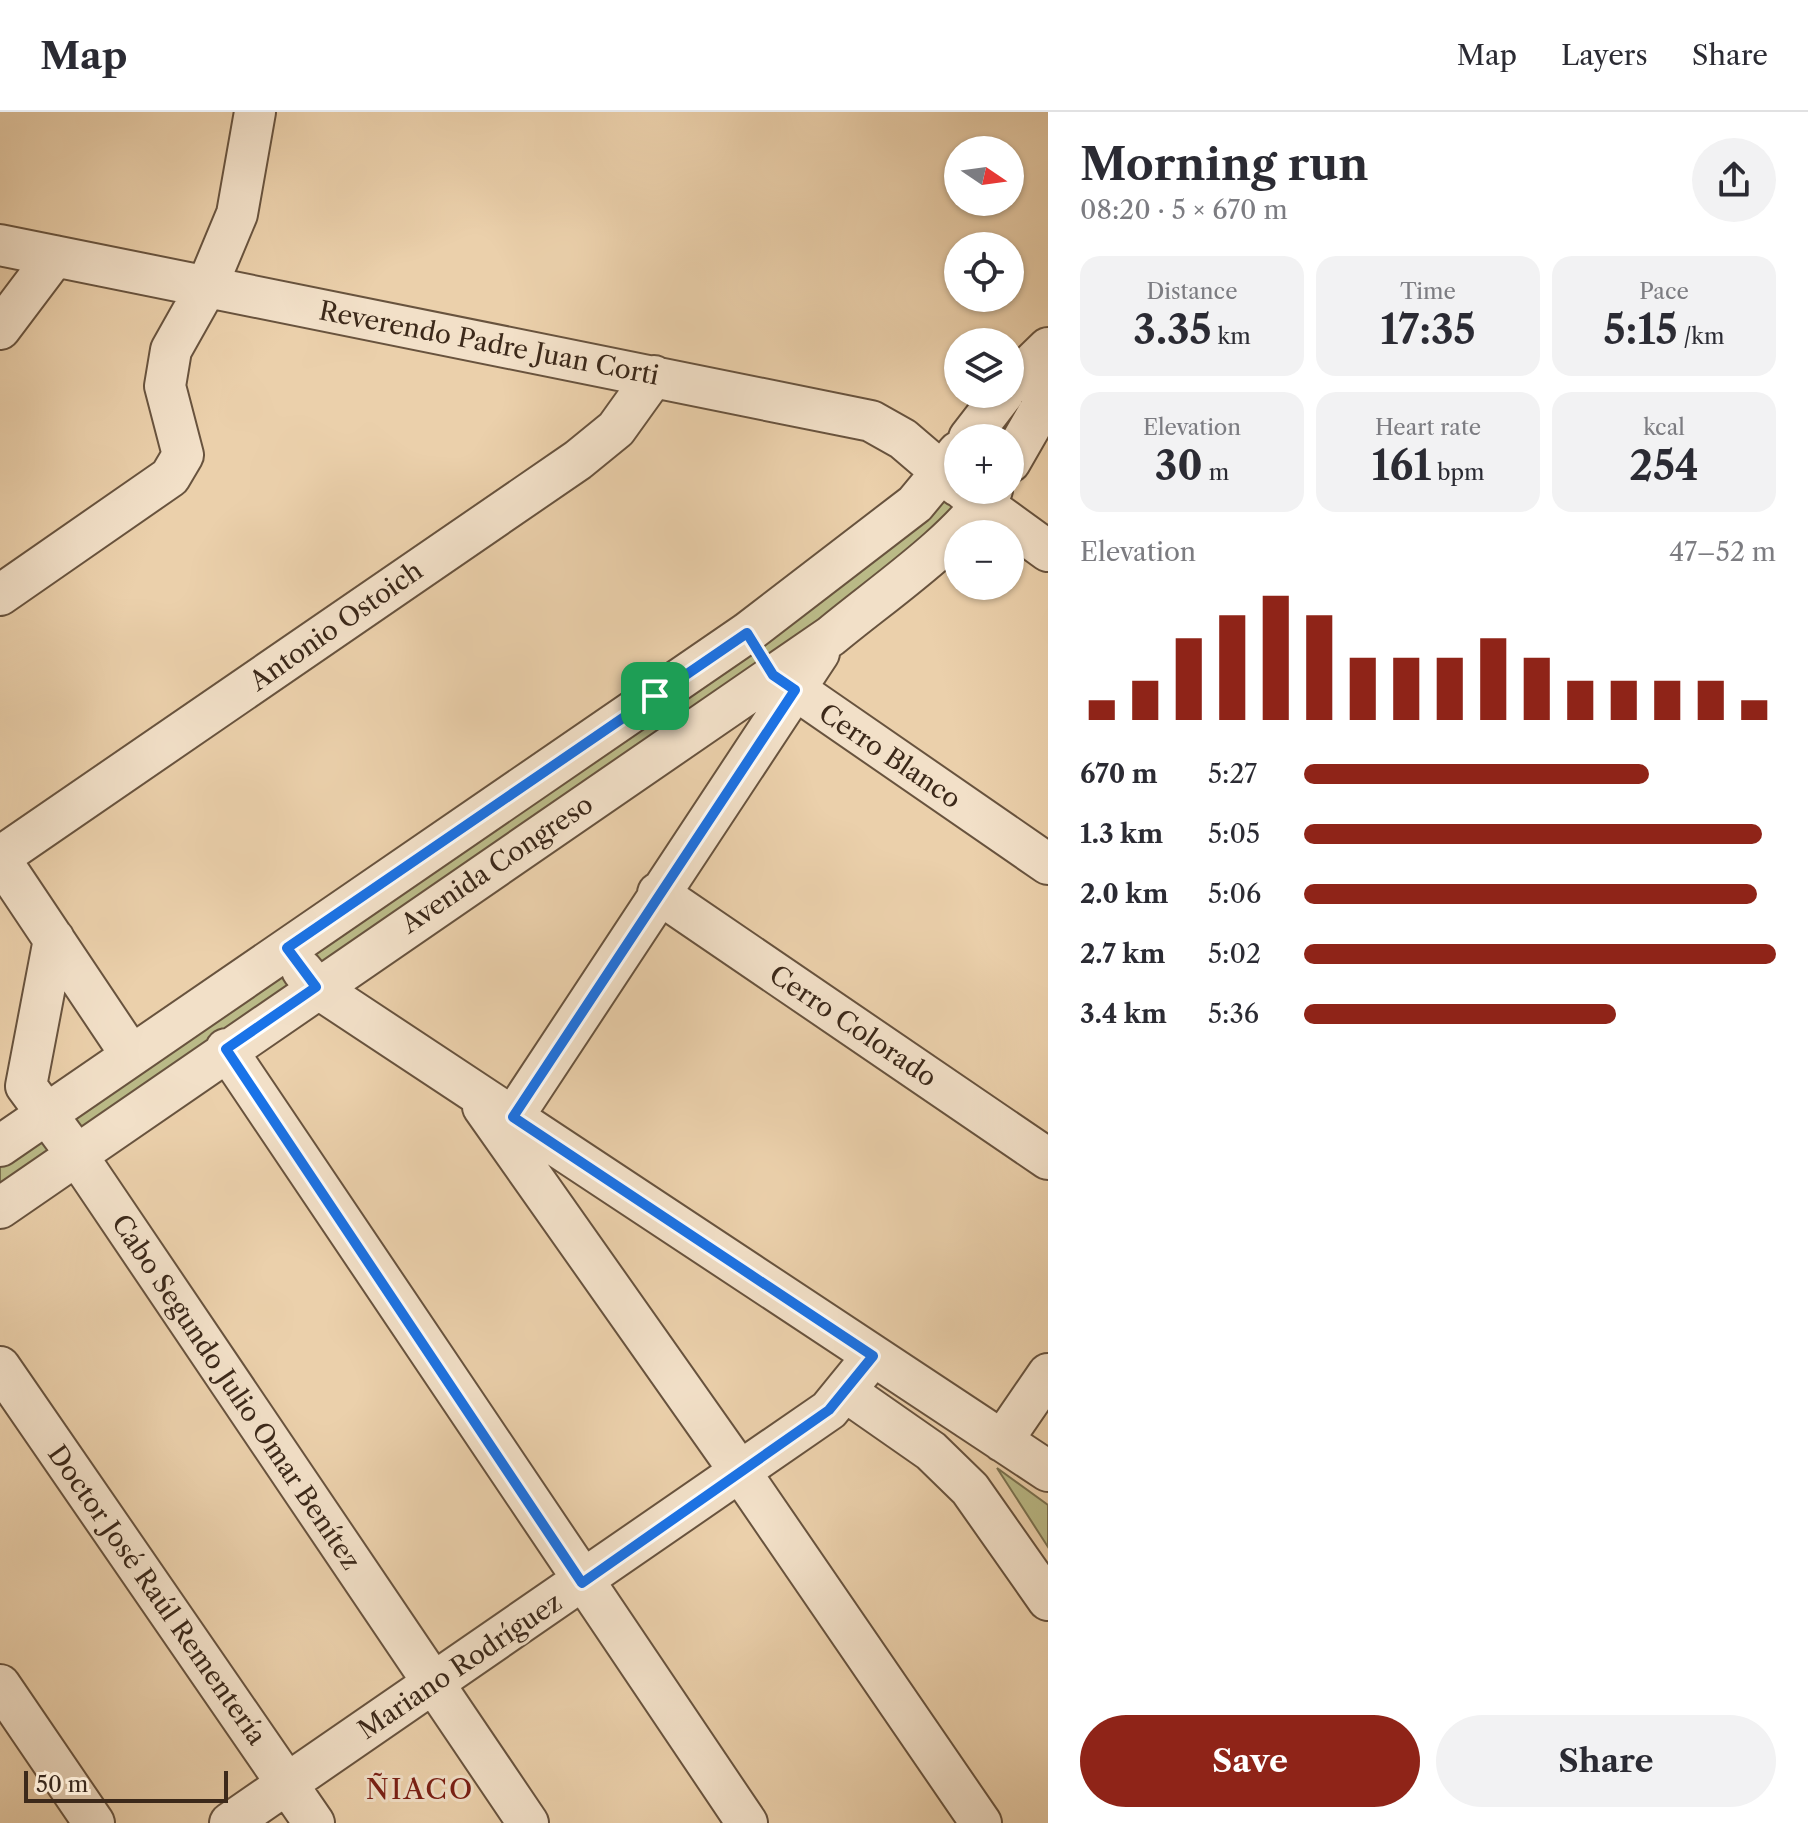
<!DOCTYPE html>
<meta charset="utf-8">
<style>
:root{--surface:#fff;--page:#f2f2f3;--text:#2b2b33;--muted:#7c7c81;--line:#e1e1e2;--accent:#8f2418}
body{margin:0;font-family:"Libre Caslon Text",serif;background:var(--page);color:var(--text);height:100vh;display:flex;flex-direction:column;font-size:30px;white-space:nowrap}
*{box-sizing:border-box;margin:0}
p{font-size:26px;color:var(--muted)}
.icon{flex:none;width:44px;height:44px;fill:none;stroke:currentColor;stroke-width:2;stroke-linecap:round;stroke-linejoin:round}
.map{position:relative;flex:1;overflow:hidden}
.side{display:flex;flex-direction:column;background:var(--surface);width:760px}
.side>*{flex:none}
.needle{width:52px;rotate:103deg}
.fabs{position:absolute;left:944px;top:24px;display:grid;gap:16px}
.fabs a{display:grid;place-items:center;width:80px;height:80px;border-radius:50%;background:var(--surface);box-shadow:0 2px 6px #0004;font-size:40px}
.scale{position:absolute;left:24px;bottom:20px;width:204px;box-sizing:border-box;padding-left:8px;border:4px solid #3c291a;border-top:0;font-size:22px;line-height:28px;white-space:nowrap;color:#3c291a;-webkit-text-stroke:6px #f2e0c8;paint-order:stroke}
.pin{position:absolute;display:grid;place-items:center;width:68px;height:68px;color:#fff;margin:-34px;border-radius:16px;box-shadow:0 4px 12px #0006}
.round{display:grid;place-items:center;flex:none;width:84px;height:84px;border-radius:42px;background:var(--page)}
.overview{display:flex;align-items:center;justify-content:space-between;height:136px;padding:0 32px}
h1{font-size:44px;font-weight:700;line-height:60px}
.metrics{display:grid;grid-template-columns:repeat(3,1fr);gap:12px;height:136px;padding:8px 32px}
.metrics div{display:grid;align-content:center;border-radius:20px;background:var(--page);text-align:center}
.metrics b{font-size:40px;font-weight:700}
.metrics small{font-size:22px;font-weight:400}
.metrics p{font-size:22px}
.chart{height:224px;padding:16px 32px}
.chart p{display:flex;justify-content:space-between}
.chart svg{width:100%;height:144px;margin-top:8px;stroke:var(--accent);stroke-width:6}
.button{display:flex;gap:16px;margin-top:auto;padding:16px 32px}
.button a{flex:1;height:92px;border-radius:48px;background:var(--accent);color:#fff;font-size:32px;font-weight:700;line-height:92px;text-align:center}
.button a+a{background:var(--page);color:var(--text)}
ul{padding:0 32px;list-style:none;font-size:26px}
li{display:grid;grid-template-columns:128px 96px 1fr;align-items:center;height:60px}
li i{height:20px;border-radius:10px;background:var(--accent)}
header{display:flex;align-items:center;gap:48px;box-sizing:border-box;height:112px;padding:0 40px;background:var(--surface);border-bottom:2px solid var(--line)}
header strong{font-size:38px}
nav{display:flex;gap:44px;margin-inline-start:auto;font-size:28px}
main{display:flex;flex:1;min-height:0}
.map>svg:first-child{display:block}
.green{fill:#baba87;stroke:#7b7250;stroke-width:2}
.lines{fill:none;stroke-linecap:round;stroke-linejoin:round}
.minor-casing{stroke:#68533e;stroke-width:44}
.minor{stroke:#f2e0c8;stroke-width:40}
.route-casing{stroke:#fff;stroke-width:16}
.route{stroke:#1a73e8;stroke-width:10}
.labels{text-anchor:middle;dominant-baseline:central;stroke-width:6;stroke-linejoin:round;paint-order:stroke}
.street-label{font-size:26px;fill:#3c291a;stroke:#f2e0c8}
.neighbourhood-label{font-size:28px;letter-spacing:2px;fill:#7a1f14;stroke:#f2e0c8}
</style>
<header>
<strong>Map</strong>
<nav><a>Map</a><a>Layers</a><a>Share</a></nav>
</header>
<main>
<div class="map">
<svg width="1048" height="1711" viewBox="0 0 1048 1711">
<rect width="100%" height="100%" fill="#ebd0ab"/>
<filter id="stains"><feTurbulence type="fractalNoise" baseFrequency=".0025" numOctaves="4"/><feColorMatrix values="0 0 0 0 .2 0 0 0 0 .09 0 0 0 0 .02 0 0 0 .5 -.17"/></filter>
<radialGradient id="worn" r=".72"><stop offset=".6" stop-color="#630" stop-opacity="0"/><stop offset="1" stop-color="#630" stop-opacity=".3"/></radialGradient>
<path class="green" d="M 958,340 L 983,393 L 0,1096 L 0,1034 L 747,521 Z
M 997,1356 L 1048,1393 L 1048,1435 Z"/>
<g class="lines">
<defs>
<path id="minor" d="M 0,133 L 871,309 L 903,327 L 958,374
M 0,217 L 55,144
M 1010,273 L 1048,236
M 969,326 L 1003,282
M 1010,350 L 1048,284
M 964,378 L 1048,439
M 0,483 L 170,365 L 183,343 L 165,274 L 171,238 L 207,174 L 237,102 L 255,0
M 773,562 L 1048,752
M 0,745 L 578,348 L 616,317 L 654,264
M 0,747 L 131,943
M 658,781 L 1048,1047
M 54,827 L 26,974 L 76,1042 L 528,1711
M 302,858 L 316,875 L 1048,1359
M 226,937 L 747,1711
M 483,995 L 741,1361 L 981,1711
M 513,1005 L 819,541
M 0,1034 L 747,521 L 915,392 L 958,340
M 0,1096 L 831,524 C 880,483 959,430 992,378
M 0,1255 L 314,1711
M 845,1279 L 931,1339 L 970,1377 L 1048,1488
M 1002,1329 L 1048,1262
M 0,1573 L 94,1711
M 230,1711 L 829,1298 L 873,1244"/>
</defs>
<use href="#minor" class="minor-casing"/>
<use href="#minor" class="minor"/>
</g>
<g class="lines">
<defs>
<path id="route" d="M 747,521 L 773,563 L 795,578 L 513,1005 L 873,1244 L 829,1298 L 582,1471 L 226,937 L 316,875 L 287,836 Z"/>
</defs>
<use href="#route" class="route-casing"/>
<use href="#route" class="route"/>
</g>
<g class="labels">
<g class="street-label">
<text transform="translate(489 231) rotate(11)">Reverendo Padre Juan Corti</text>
<text transform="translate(336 514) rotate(-35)">Antonio Ostoich</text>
<text transform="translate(890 644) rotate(34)">Cerro Blanco</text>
<text transform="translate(497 752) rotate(-34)">Avenida Congreso</text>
<text transform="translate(853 914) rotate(34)">Cerro Colorado</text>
<text transform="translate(236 1280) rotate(56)">Cabo Segundo Julio Omar Benítez</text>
<text transform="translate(157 1483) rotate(55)">Doctor José Raúl Rementería</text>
<text transform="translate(460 1554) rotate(-34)">Mariano Rodríguez</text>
</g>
<g class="neighbourhood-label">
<text x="420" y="1677">ÑIACO</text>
</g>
</g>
<rect width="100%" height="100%" filter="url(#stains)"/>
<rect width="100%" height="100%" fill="url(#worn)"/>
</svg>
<div class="fabs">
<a><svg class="needle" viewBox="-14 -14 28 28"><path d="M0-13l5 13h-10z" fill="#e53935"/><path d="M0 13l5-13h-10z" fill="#7c7c81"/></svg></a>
<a><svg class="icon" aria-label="locate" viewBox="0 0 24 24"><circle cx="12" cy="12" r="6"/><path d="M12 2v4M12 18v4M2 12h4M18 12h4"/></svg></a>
<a><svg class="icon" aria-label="layers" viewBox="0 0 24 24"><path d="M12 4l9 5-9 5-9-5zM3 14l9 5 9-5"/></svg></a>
<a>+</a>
<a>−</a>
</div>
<div class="scale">50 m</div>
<div class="pin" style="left:655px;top:584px;background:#1e9e55"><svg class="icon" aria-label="arrive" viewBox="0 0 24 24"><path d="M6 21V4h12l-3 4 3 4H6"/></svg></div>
</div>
<section class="side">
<div class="overview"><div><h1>Morning run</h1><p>08:20 · 5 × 670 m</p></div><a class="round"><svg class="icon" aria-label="share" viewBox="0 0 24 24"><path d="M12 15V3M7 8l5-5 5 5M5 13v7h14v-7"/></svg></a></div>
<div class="metrics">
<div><p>Distance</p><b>3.35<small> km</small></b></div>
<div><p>Time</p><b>17:35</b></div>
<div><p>Pace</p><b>5:15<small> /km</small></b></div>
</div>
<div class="metrics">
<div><p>Elevation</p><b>30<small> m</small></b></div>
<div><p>Heart rate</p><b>161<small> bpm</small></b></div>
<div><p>kcal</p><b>254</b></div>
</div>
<div class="chart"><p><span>Elevation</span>47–52 m</p>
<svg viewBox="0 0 160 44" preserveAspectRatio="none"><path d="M5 44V38M15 44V32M25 44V19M35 44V12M45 44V6M55 44V12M65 44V25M75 44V25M85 44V25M95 44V19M105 44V25M115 44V32M125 44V32M135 44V32M145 44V32M155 44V38"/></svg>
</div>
<ul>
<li><b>670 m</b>5:27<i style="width:73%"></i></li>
<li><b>1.3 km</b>5:05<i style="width:97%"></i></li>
<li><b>2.0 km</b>5:06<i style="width:96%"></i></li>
<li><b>2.7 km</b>5:02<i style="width:100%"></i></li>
<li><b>3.4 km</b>5:36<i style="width:66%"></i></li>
</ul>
<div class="button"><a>Save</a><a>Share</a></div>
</section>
</main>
